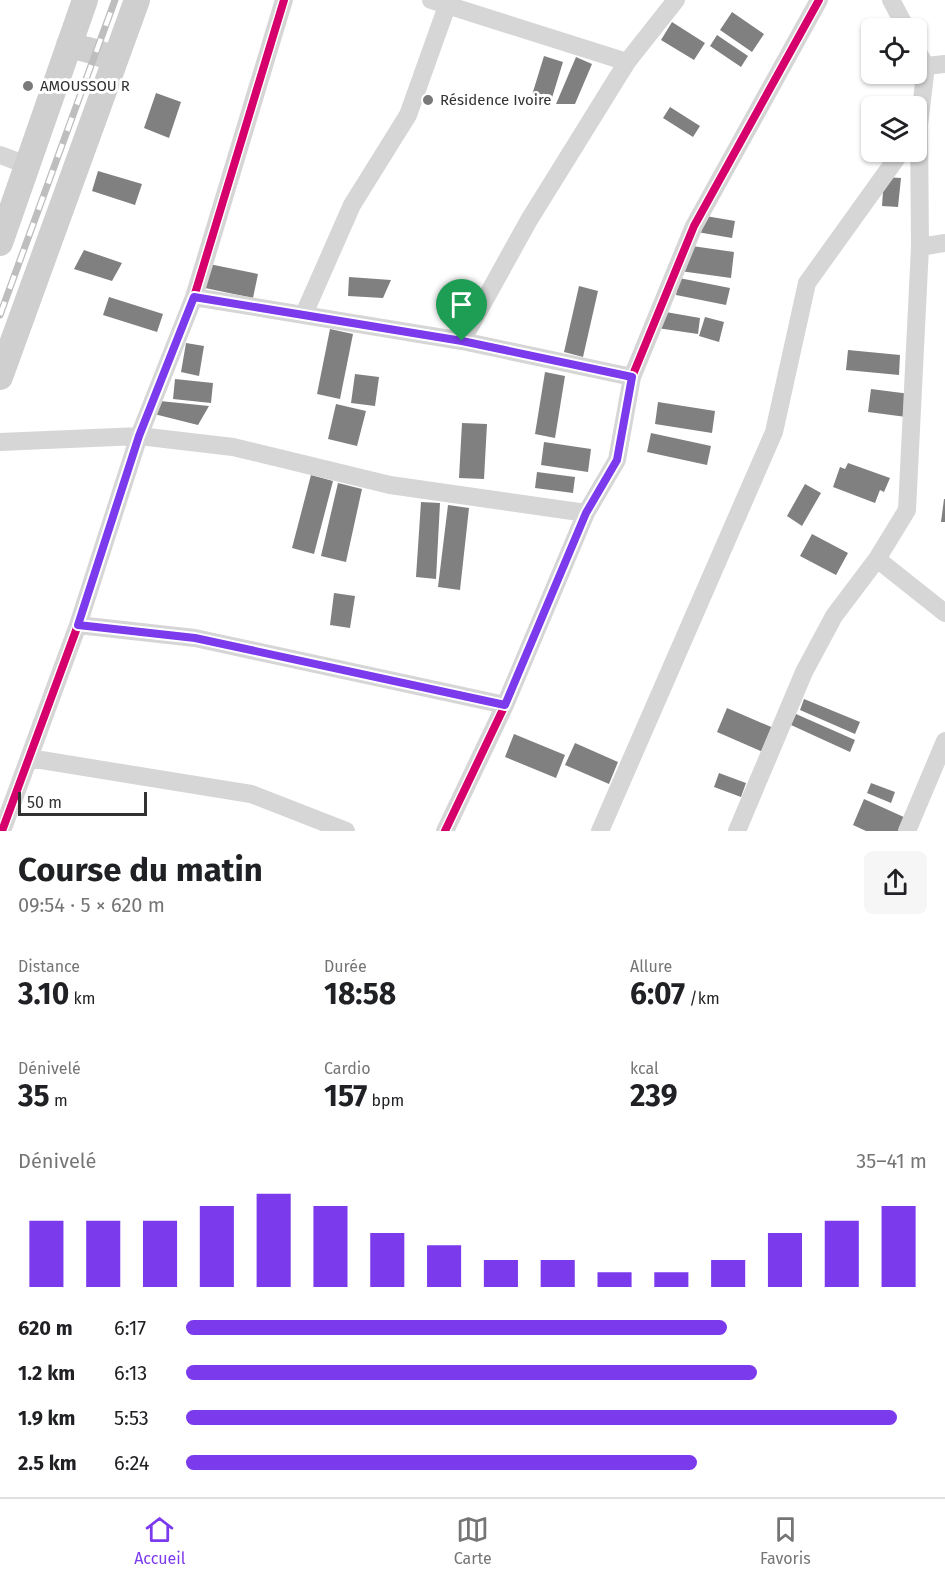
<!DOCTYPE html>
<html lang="fr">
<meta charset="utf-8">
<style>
:root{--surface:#fff;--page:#f6f6f6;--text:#202124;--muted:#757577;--line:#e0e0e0;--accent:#7c3aed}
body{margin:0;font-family:"Fira Sans",sans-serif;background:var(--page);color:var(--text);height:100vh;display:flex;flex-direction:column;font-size:22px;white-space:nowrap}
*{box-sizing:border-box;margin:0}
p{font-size:20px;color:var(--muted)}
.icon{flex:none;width:33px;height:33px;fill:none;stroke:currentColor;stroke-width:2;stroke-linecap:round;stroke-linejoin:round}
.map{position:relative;height:831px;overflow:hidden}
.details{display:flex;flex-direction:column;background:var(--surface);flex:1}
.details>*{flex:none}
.tools{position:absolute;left:861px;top:18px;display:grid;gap:12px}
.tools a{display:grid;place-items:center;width:66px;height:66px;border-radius:9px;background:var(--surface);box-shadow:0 2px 4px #0004;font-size:30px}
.scale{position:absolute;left:18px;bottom:15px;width:129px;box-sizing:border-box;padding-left:6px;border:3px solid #323232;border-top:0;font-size:16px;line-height:21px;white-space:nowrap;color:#323232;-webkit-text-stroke:4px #fff;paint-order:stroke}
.pin{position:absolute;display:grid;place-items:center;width:51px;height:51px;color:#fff;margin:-62px -26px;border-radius:50% 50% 50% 0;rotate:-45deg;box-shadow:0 0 6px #0007}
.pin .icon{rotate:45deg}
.round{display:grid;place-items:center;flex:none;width:63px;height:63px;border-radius:9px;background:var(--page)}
.summary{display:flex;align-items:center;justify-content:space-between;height:102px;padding:0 18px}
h1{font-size:33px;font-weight:700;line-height:45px}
.stats{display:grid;grid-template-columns:repeat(3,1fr);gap:9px;height:102px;padding:6px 18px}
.stats div{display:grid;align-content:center}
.stats b{font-size:30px;font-weight:700}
.stats small{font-size:16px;font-weight:400}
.stats p{font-size:16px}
.chart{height:168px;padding:12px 18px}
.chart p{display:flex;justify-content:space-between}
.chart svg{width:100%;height:108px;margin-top:6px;stroke:var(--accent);stroke-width:6}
ul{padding:0 18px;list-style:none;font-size:20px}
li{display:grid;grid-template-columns:96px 72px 1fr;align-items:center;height:45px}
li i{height:15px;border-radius:8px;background:var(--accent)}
.menu{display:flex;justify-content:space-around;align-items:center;height:84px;border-top:2px solid var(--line);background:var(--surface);font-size:16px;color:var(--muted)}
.menu a{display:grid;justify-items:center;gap:3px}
.menu .active{color:var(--accent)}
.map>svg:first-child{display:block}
.building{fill:#808080}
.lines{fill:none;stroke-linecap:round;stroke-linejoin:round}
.minor{stroke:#d6d6d6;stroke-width:18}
.secondary{stroke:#cfcfcf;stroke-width:26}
.rail-casing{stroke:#bebebe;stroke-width:7}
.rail{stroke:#fff;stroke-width:4.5;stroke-dasharray:14;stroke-linecap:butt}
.cycleway-casing{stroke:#fff;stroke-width:11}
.cycleway{stroke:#d6006c;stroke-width:8}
.route-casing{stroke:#fff;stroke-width:12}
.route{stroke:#7c3aed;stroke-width:8}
.poi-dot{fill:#7a7a7a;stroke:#fff;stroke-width:2}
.labels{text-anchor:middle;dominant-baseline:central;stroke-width:6;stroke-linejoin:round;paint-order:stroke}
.poi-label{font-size:15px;fill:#323232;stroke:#fff;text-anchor:start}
</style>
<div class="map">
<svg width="945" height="831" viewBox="0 0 945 831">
<rect width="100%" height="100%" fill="#fff"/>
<path class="building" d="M 732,12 L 764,34 L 752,52 L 720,30 Z
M 672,22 L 705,43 L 694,60 L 661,40 Z
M 717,35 L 748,56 L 741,67 L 710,46 Z
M 544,56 L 563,62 L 551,101 L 532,95 Z
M 576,57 L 592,64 L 575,104 L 556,104 Z
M 156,93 L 181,102 L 169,138 L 144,128 Z
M 670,107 L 700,126 L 693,137 L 663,118 Z
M 98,171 L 142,184 L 135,205 L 92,191 Z
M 884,177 L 901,178 L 898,207 L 882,206 Z
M 700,215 L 735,221 L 732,238 L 697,232 Z
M 692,246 L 734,252 L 731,278 L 680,271 Z
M 84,250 L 122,263 L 112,281 L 74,269 Z
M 209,264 L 258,274 L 253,298 L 205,288 Z
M 349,277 L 391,280 L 383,298 L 348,296 Z
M 679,278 L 730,288 L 726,305 L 676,295 Z
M 579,286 L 598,291 L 583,357 L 564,352 Z
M 109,297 L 163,314 L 157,332 L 103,315 Z
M 660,311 L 700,318 L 698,334 L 657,328 Z
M 705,317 L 724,322 L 719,342 L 699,336 Z
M 330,329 L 353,334 L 340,399 L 317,394 Z
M 186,343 L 204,346 L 199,376 L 181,372 Z
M 848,350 L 900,355 L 899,375 L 846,370 Z
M 545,372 L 565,376 L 555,438 L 535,434 Z
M 355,374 L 379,377 L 375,406 L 351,403 Z
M 175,379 L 213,383 L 211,403 L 173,399 Z
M 871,389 L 918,395 L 914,418 L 868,412 Z
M 160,401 L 209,406 L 198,425 L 154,414 Z
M 658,402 L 715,411 L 712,433 L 655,424 Z
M 336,404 L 366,411 L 357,446 L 328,439 Z
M 462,423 L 487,424 L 484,479 L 459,478 Z
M 651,433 L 711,446 L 707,465 L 647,452 Z
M 544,442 L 591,449 L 588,472 L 541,465 Z
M 848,463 L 890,478 L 884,492 L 880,490 L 875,503 L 833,487 L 840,467 L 845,469 Z
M 537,472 L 575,477 L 573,493 L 535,488 Z
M 311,475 L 333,481 L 314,554 L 292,548 Z
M 338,483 L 362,489 L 346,562 L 321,556 Z
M 805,484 L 821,493 L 802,526 L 787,516 Z
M 944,499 L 945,499 L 945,522 L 941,522 Z
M 421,502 L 440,503 L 436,579 L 416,577 Z
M 448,505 L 469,508 L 460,590 L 438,587 Z
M 812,534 L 848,553 L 836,575 L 800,556 Z
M 334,593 L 355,596 L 350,628 L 330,625 Z
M 804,699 L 860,722 L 855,734 L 800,710 Z
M 727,708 L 785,733 L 774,757 L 717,732 Z
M 796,714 L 855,740 L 850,752 L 791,725 Z
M 514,734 L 565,755 L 556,778 L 505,757 Z
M 575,743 L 618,762 L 609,784 L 565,765 Z
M 719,773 L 746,783 L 741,797 L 714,787 Z
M 871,783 L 895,792 L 891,803 L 867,793 Z
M 864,799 L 906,818 L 901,831 L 866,831 L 853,825 Z"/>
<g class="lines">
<path class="minor" d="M 431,0 L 627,62
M 891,0 L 906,28
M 926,66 L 945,64
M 0,155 L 27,165
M 920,247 L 945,243
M 194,297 L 462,341 L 632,377
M 304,314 L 352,205 L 408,115 L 447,6
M 462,341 L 529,220 L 627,62 L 676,0
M 0,442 L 139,436 L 233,447 L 390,485 L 586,513
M 877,559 L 945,613
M 78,625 L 195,638 L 505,705
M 29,758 L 251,794 L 346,831
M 2,831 L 78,625 L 139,436 L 194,297 L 284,0
M 445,831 L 505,705 L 586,513 L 617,460 L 632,377 L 694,226 L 819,0
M 600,831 L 774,432 L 807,283 L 901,152
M 737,831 L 804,672 L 834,616 L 877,559 L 907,510 L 920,247 L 919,125 L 926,66 L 916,49
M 907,831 L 945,741"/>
<path class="secondary" d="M 69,45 L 96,52 L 115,60
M 0,243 L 85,0
M 0,377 L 137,0"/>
<defs>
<path id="rail" d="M 0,315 L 115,0"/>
</defs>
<use href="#rail" class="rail-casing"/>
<use href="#rail" class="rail"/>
<defs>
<path id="cycleway" d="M 2,831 L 78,625 L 139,436 L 194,297 L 284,0
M 445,831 L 505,705 L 586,513 L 617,460 L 632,377 L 694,226 L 819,0"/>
</defs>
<use href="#cycleway" class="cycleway-casing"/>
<use href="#cycleway" class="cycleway"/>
</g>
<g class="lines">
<defs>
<path id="route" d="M 194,297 L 462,341 L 632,377 L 617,460 L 586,513 L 505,705 L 195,638 L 78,625 L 139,436 Z"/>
</defs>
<use href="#route" class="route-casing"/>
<use href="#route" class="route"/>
</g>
<g class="poi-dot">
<circle cx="28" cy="86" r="6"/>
<circle cx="428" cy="100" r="6"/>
</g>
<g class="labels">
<g class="poi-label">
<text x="40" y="86">AMOUSSOU R</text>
<text x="440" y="100">Résidence Ivoire</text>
</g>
</g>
</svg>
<div class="tools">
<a><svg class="icon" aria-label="locate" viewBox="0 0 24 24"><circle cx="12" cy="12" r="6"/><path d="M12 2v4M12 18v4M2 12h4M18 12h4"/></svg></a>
<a><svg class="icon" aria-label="layers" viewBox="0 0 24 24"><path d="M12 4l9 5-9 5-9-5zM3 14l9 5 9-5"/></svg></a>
</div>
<div class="scale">50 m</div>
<div class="pin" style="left:462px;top:341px;background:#1e9e55"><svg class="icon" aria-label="arrive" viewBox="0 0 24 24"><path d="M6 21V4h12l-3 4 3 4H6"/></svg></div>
</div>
<section class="details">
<div class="summary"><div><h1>Course du matin</h1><p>09:54 · 5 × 620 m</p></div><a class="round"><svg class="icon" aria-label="share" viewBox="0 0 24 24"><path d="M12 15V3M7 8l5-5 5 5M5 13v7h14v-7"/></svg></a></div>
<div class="stats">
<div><p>Distance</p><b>3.10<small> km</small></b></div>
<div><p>Durée</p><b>18:58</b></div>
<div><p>Allure</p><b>6:07<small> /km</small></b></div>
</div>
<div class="stats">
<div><p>Dénivelé</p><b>35<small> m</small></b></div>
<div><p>Cardio</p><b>157<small> bpm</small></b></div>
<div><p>kcal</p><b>239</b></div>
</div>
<div class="chart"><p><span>Dénivelé</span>35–41 m</p>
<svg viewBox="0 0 160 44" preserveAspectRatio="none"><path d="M5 44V17M15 44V17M25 44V17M35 44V11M45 44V6M55 44V11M65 44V22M75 44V27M85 44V33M95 44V33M105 44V38M115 44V38M125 44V33M135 44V22M145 44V17M155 44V11"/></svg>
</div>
<ul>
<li><b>620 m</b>6:17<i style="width:73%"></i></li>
<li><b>1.2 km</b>6:13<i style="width:77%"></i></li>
<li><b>1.9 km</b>5:53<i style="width:96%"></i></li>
<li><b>2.5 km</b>6:24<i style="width:69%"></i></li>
</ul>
</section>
<nav class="menu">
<a class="active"><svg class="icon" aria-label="home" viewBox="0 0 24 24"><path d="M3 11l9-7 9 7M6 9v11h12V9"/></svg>Accueil</a>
<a><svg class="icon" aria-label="map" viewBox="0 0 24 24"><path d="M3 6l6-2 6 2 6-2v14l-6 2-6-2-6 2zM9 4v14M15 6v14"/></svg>Carte</a>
<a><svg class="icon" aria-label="saved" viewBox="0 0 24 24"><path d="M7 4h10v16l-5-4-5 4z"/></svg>Favoris</a>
</nav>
